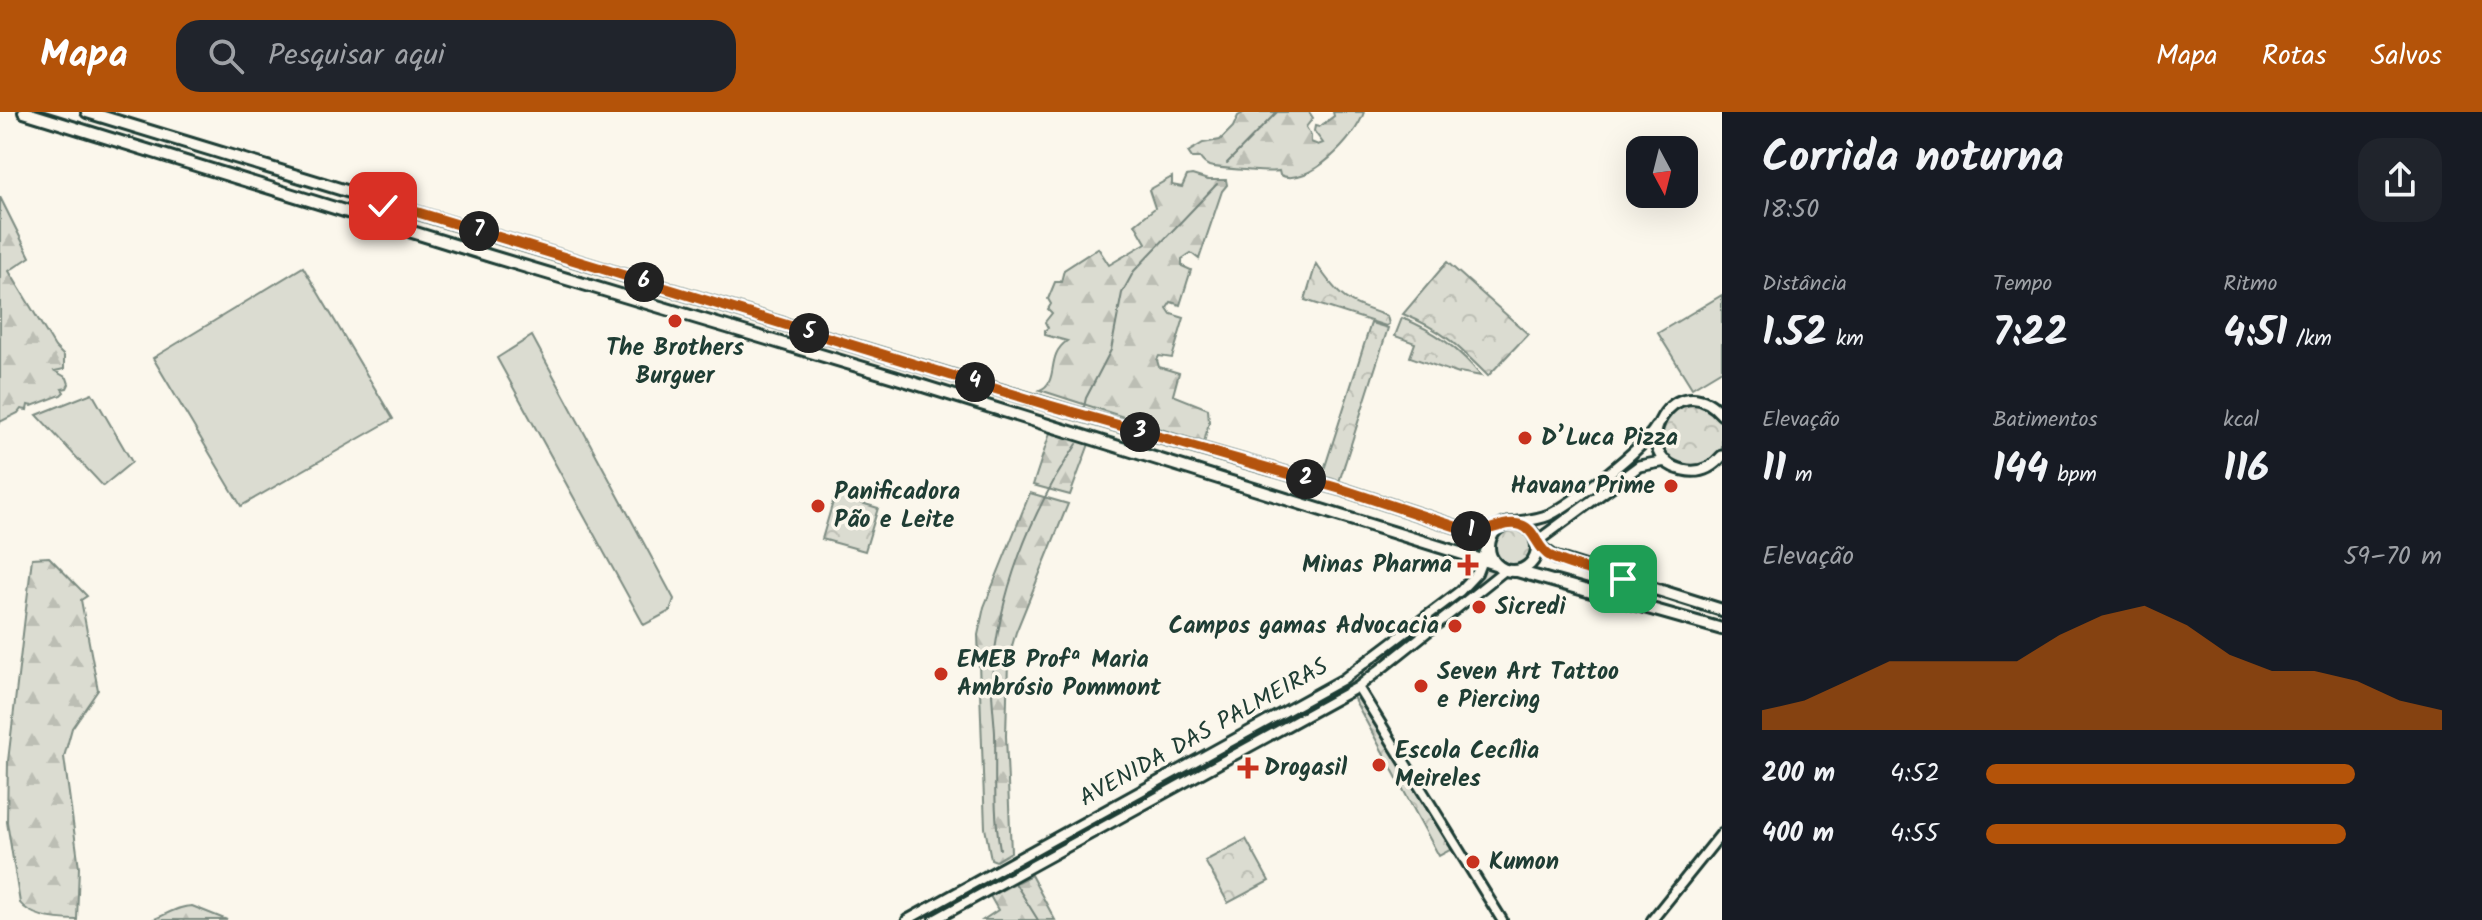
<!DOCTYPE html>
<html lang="pt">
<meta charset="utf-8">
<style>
:root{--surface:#171b24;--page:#20242c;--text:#f1f3f6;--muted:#9ea1a6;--accent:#b45309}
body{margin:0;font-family:Kalam,sans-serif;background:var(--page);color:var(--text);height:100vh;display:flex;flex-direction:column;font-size:30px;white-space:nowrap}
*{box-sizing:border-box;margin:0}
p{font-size:26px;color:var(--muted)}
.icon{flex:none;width:44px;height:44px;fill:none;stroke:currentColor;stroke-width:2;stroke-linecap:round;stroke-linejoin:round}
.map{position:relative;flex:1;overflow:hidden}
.drawer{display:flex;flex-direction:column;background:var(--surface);width:760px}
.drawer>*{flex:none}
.needle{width:52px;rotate:173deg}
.buttons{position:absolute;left:1626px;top:24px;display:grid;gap:16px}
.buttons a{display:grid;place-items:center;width:72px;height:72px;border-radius:16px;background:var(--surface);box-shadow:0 8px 32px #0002;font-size:40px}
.pin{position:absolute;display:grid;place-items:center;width:68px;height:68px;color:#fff;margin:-34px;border-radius:16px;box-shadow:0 4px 12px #0006}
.km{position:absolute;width:40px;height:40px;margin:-20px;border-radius:50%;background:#222;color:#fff;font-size:22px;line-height:40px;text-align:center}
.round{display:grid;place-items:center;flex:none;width:84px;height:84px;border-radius:24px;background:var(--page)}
.summary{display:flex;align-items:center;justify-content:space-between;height:136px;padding:0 40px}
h1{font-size:44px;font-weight:700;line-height:60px}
.metrics{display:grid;grid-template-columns:repeat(3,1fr);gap:12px;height:136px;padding:8px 40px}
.metrics div{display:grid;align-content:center}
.metrics b{font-size:40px;font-weight:700}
.metrics small{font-size:22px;font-weight:400}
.metrics p{font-size:22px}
.chart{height:224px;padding:16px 40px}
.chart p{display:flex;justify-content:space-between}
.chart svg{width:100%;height:144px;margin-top:8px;fill:var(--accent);opacity:.7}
ul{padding:0 40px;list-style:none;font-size:26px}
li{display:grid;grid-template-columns:128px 96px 1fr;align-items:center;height:60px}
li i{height:20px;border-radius:10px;background:var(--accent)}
header{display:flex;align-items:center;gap:48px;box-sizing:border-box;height:112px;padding:0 40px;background:var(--accent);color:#fff}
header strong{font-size:38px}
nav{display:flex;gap:44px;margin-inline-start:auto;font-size:28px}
.search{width:560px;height:72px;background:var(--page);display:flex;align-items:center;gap:20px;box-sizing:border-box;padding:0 28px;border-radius:24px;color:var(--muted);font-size:30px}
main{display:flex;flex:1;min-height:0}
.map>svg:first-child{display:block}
.green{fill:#dbdcd1;stroke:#7d8c82;stroke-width:2}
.forest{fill:url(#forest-firs);stroke:#7d8c82;stroke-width:2}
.park{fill:url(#park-crowns);stroke:#7d8c82;stroke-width:2}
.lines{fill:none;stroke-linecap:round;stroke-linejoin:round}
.stream{stroke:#74847b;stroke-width:2}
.tertiary-casing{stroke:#1f3d34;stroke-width:14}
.secondary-casing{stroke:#1f3d34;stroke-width:15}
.primary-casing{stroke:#1f3d34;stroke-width:16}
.tertiary{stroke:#fbf7ec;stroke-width:8}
.secondary{stroke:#fbf7ec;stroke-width:9}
.primary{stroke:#fbf7ec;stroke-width:10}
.route-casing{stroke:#fff;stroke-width:16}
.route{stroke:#b45309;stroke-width:10}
.poi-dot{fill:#c8321e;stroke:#fbf7ec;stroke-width:3}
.labels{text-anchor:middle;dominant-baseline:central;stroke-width:7;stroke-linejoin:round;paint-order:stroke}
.poi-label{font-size:24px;font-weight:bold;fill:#1f3d34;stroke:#fbf7ec;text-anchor:start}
.street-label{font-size:24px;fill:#1f3d34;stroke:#fbf7ec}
</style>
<header>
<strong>Mapa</strong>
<div class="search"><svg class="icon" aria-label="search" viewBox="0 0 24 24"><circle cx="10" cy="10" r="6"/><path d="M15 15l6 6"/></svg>Pesquisar aqui</div>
<nav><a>Mapa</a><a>Rotas</a><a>Salvos</a></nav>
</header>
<main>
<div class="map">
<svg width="1722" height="808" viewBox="0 0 1722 808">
<defs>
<pattern id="forest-firs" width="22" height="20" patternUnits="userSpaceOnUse" patternTransform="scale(2)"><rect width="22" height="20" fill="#dbdcd1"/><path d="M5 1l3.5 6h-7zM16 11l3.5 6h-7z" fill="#bcbeb4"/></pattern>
<pattern id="park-crowns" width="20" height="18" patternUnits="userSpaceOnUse" patternTransform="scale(2)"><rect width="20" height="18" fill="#dbdcd1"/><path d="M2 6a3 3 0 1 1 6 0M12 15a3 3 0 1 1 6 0" fill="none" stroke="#bcbeb4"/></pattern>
</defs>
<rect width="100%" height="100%" fill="#fbf7ec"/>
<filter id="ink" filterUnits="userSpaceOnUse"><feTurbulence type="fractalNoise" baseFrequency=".0125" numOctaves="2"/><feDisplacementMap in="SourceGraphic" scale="16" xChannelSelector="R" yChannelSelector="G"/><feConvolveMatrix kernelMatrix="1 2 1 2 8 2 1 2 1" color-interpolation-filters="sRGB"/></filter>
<g filter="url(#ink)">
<path class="green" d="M 303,155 L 393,307 L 241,394 L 153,246 Z
M 1722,183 L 1722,258 L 1692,276 L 1658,221 Z
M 532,224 L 674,487 L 670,499 L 644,513 L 497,246 Z
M 92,281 L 132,350 L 103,374 L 37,303 Z
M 1484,454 L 1499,456 L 1352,572 L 1348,572 L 1467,476 Z"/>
<path class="forest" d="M 1245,0 L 1309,0 L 1313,6 L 1306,15 L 1311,24 L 1311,30 L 1318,33 L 1323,31 L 1314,19 L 1315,14 L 1319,15 L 1334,4 L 1333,0 L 1364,0 C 1356,26 1308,76 1280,63 L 1279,59 C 1272,61 1217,56 1209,54 C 1203,51 1204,51 1200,46 L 1192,46 L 1188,40 L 1203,31 L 1220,28 L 1233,15 L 1238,4 Z
M 1192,63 L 1208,68 L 1226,68 L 1227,73 L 1222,79 L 1199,147 L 1191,141 L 1182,147 L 1182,154 L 1191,158 L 1180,193 L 1171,190 L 1167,196 L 1171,202 L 1184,206 L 1172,246 L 1159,244 L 1157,248 L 1159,255 L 1179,261 L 1173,283 L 1208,297 L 1209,310 L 1204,331 L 1040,278 C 1060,269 1045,244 1067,229 L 1045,223 L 1045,218 L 1048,216 L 1045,210 L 1052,201 L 1048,197 L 1051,192 L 1048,187 L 1055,170 L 1061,170 L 1064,158 L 1098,136 L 1109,153 L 1146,131 L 1135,112 L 1155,96 L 1149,78 L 1172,65 L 1172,73 L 1182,75 L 1187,64 Z
M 0,85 L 30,145 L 9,159 L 55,235 L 64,244 L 64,257 L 55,259 L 67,266 L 69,272 L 67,276 L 62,277 L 64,280 L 61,283 L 32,294 L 28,293 L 27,298 L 21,297 L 18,301 L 0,310 Z
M 1050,321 L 1089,332 L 1070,383 L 1033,373 Z
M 1030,381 L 1068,392 L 1016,520 L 1008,548 L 1006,624 L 1011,740 L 996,749 L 991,747 L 985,716 L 978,523 L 984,495 Z
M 49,445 L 87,484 L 81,488 L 98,578 L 72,616 L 64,645 L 79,755 L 77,808 C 59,808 32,806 20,791 L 7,710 L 8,649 L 32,446 Z
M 1031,763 L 1055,808 L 983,808 L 998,798 L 990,784 Z
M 192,794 L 227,808 L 152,808 C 166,803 178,794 192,794 Z"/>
<path class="park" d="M 1447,150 L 1528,222 L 1488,264 C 1458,234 1443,218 1403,202 Z
M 1316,152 C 1343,189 1344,189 1387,204 L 1389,212 L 1386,214 L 1305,188 Z
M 1402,206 C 1433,218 1461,238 1481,264 L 1460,260 L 1459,262 L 1410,245 L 1415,231 L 1395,224 Z
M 1371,211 L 1388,216 L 1339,370 L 1322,364 Z
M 1692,289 L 1703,291 L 1722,306 L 1722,340 C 1679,384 1637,320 1674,297 C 1679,293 1686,292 1692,289 Z
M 835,383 L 878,396 L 865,439 L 822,427 Z
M1492 435a21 21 0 1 1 42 0a21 21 0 1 1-42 0Z
M 1342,574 L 1346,577 L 1232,638 L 1232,634 L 1239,628 Z
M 1355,582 L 1452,737 L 1439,744 L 1353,585 Z
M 1246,727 L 1269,769 L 1228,791 L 1205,749 Z"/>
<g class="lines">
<path class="stream" d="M 1227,51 L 1277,0
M 1084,295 L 1086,286 L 1111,238 L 1122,181 L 1134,159 L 1217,72
M 1000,737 C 993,698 996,661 995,621 C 994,603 991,584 992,566 C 998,484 1030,400 1077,332
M 1015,771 L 1038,808"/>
<defs>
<path id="tertiary" d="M 1358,575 L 1502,808
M 907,808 L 1342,568 L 1460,479 L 1477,461 L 1488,432
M 934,808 L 1358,575 L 1505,458
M 1652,808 L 1722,721"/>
<path id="secondary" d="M 1722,303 C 1676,249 1622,343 1683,358 C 1699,362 1712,356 1722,344
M 1512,411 C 1524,409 1537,408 1549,403 C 1572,392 1644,336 1656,315
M 1536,430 L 1639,354 L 1666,349"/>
<path id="primary" d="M 24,0 L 490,144 L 894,265 L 1495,452
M 87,0 L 1072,300 L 1341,377 L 1466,418 L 1477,421 L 1497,416
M1489 435a24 24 0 1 1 48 0a24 24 0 1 1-48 0Z
M 1537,433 L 1556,446 L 1722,498
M 1517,459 L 1722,517"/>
</defs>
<use href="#tertiary" class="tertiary-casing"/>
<use href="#secondary" class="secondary-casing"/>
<use href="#primary" class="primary-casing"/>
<use href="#tertiary" class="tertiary"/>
<use href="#secondary" class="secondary"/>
<use href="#primary" class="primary"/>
</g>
</g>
<g class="lines" filter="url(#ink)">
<defs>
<path id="route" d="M 383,94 L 387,91 L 1048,293 L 1341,377 L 1466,418 C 1488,423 1505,407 1521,413 C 1536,418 1536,436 1550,444 C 1571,455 1600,460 1623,467"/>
</defs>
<use href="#route" class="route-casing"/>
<use href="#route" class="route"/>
</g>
<g class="poi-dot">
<circle cx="675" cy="209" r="8"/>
<circle cx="1525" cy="326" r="8"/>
<circle cx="1671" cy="374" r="8"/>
<circle cx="818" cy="394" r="8"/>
<path d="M1464 441h8v8h8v8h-8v8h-8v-8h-8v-8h8z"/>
<circle cx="1479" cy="495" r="8"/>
<circle cx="1455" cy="514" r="8"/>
<circle cx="941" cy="562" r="8"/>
<circle cx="1421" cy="574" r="8"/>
<circle cx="1379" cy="653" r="8"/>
<path d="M1244 644h8v8h8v8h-8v8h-8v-8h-8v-8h8z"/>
<circle cx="1473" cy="750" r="8"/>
</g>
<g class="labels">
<g class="poi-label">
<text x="675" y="236" text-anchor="middle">The Brothers<tspan x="675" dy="28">Burguer</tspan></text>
<text x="1541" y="326">D’Luca Pizza</text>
<text x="1655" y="374" text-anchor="end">Havana Prime</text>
<text x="834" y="380">Panificadora<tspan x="834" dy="28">Pão e Leite</tspan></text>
<text x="1452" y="453" text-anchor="end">Minas Pharma</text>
<text x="1495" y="495">Sicredi</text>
<text x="1439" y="514" text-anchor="end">Campos gamas Advocacia</text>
<text x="957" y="548">EMEB Profª Maria<tspan x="957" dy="28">Ambrósio Pommont</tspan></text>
<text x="1437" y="560">Seven Art Tattoo<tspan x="1437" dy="28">e Piercing</tspan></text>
<text x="1395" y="639">Escola Cecília<tspan x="1395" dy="28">Meireles</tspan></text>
<text x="1264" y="656">Drogasil</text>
<text x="1489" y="750">Kumon</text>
</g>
<g class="street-label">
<text transform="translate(1204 621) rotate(-29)">AVENIDA DAS PALMEIRAS</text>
</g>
</g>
</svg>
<div class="buttons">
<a><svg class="needle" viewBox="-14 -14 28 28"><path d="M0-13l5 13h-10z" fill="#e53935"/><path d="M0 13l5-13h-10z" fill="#9ea1a6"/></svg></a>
</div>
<div class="pin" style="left:1623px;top:467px;background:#1e9e55"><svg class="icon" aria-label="arrive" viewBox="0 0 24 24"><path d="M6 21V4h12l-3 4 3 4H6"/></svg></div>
<div class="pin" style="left:383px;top:94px;background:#d93025"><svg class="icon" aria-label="check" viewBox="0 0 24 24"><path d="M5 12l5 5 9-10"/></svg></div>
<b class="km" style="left:1471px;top:419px">1</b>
<b class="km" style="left:1306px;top:367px">2</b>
<b class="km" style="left:1140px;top:320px">3</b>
<b class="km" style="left:975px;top:270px">4</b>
<b class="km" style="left:809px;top:221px">5</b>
<b class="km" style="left:644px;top:170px">6</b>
<b class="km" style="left:479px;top:119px">7</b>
</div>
<section class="drawer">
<div class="summary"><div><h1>Corrida noturna</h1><p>18:50</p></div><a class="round"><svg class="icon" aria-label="share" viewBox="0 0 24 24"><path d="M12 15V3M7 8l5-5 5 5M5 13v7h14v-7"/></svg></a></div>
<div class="metrics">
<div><p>Distância</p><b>1.52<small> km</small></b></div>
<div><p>Tempo</p><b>7:22</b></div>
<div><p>Ritmo</p><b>4:51<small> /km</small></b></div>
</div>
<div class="metrics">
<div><p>Elevação</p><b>11<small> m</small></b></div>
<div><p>Batimentos</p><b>144<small> bpm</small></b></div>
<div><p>kcal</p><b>116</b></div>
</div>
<div class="chart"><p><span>Elevação</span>59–70 m</p>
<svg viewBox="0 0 160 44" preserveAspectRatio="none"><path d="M0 44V38L10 35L20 29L30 23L40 23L50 23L60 23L70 15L80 9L90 6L100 12L110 21L120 26L130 26L140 29L150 35L160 38V44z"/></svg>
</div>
<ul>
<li><b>200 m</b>4:52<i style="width:81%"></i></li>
<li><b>400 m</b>4:55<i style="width:79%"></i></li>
</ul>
</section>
</main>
